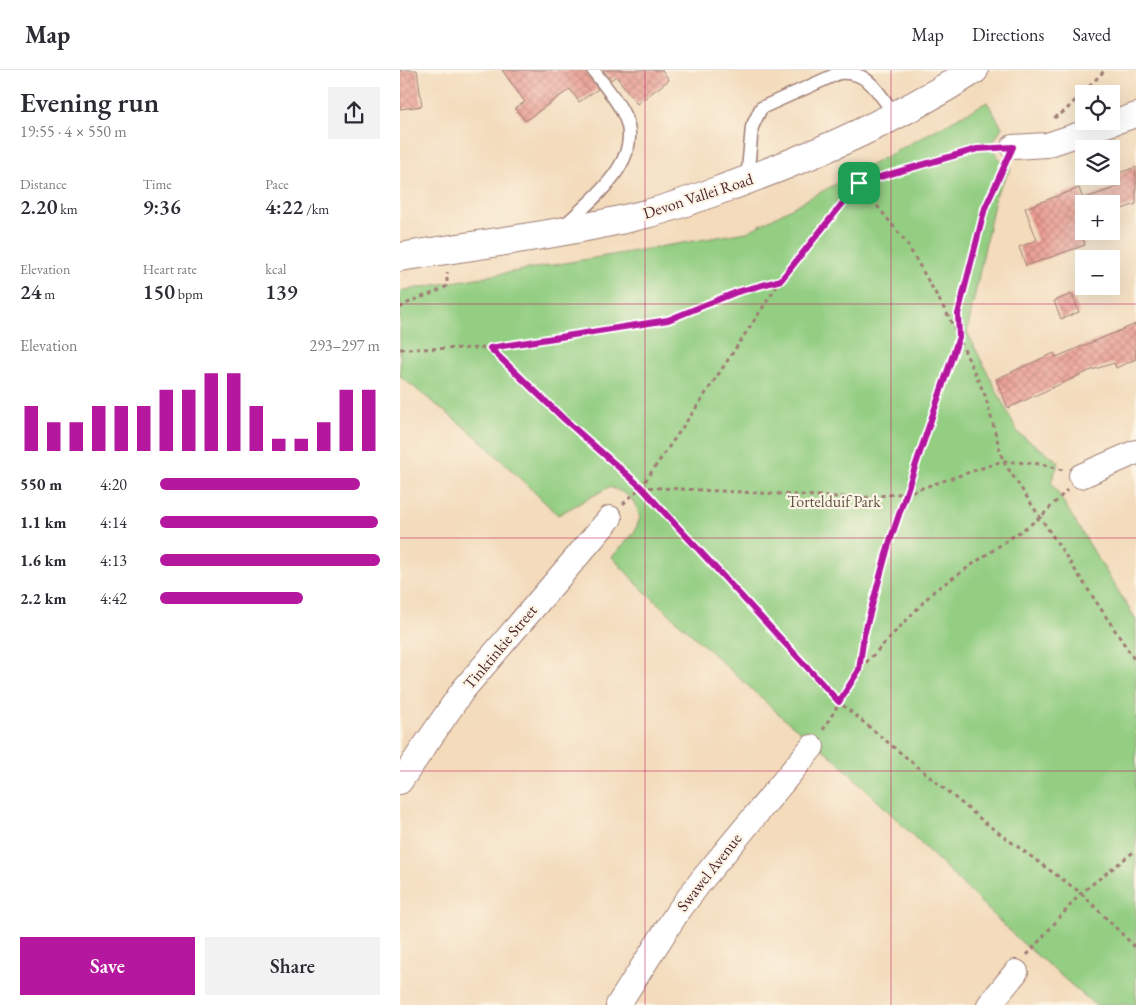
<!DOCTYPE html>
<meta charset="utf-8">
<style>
:root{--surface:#fff;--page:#f2f2f3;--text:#2b2b33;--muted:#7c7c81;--line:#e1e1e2;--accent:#b5179e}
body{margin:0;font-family:"EB Garamond",serif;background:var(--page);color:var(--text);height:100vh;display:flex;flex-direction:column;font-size:19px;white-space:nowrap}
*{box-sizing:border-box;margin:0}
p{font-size:16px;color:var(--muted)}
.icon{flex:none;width:28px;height:28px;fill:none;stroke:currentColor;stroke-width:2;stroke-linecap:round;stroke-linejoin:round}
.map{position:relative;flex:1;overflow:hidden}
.drawer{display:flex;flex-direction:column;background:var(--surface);width:400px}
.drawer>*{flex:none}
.tools{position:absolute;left:675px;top:15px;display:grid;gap:10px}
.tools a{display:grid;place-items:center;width:45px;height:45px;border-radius:0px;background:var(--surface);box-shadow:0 5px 20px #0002;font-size:25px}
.pin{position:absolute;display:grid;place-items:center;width:42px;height:42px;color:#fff;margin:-21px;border-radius:10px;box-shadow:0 2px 8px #0006}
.round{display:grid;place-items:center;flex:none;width:52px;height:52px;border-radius:0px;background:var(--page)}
.head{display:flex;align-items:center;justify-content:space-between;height:85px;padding:0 20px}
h1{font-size:28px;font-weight:600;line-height:38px}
.figures{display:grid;grid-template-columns:repeat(3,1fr);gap:8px;height:85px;padding:5px 20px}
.figures div{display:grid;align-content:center}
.figures b{font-size:21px;font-weight:600}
.figures small{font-size:14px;font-weight:400}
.figures p{font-size:14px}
.chart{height:140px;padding:10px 20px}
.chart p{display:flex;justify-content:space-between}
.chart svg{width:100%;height:90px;margin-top:5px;stroke:var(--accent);stroke-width:6}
.primary-button{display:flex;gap:10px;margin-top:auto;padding:10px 20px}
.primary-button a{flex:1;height:58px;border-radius:0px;background:var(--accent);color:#fff;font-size:20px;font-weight:600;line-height:58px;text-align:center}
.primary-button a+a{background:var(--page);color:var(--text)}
ul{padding:0 20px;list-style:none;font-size:16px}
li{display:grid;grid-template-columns:80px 60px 1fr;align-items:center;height:38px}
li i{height:12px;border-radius:6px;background:var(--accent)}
header{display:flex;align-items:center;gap:30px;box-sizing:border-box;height:70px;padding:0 25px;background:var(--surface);border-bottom:1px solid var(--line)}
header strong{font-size:24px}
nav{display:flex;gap:28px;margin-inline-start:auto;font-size:18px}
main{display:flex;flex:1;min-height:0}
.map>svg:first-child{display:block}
.green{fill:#93ce82;stroke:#6e7656}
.building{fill:url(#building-cross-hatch)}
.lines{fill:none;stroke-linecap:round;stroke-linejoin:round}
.service-casing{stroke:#9e7d74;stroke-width:15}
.minor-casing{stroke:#9e7d74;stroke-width:26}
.tertiary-casing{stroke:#9e7d74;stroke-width:30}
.path{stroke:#9e7d74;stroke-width:3;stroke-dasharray:4 4;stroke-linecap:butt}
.service{stroke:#fff;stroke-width:12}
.minor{stroke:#fff;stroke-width:24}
.tertiary{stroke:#fff;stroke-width:28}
.route-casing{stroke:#fff;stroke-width:10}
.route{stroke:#b5179e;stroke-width:6}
.grid{fill:none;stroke:#c2185b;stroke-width:1;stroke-opacity:0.55}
.labels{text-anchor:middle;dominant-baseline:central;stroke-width:4.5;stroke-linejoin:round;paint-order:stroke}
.street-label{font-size:16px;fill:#4a1f2b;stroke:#fcf5e5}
.park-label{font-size:16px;fill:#605445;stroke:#fcf5e5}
</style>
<header>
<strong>Map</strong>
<nav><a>Map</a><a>Directions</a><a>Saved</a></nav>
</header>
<main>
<section class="drawer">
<div class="head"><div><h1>Evening run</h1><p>19:55 · 4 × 550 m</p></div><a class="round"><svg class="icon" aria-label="share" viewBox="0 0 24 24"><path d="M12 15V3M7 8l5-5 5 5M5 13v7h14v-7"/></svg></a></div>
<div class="figures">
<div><p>Distance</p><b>2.20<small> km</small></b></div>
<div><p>Time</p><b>9:36</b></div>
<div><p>Pace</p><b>4:22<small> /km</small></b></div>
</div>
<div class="figures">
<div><p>Elevation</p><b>24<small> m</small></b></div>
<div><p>Heart rate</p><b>150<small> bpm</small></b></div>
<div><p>kcal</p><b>139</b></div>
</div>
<div class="chart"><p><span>Elevation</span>293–297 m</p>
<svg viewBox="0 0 160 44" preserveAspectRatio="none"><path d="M5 44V22M15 44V30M25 44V30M35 44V22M45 44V22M55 44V22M65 44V14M75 44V14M85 44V6M95 44V6M105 44V22M115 44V38M125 44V38M135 44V30M145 44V14M155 44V14"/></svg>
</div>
<ul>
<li><b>550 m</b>4:20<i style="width:91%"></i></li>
<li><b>1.1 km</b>4:14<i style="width:99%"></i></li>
<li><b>1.6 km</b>4:13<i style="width:100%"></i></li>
<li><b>2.2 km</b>4:42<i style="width:65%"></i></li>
</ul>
<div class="primary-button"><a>Save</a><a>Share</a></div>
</section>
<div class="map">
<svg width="736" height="935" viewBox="0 0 736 935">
<defs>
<pattern id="building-cross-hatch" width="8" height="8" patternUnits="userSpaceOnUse" patternTransform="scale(1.25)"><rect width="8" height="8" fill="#e9998f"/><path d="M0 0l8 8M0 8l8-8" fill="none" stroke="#bf7c75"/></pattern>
</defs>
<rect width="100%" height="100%" fill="#fcf5e5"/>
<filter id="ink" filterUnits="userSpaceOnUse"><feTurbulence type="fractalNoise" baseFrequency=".02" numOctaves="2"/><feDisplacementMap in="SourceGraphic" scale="10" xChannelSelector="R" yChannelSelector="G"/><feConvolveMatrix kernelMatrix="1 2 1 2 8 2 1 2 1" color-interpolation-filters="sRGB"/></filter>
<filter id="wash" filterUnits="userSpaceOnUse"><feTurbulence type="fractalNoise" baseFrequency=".0096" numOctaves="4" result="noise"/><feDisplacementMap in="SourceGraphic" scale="20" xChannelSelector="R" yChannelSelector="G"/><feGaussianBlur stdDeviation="1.12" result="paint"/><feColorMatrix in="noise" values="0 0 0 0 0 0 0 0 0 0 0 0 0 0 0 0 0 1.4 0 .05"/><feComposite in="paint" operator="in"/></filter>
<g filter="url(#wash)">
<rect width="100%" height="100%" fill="#f3dbbc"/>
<path class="green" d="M 587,32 L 602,57 L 593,73 C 595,86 600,91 611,98 L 596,124 L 567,262 L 618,363 L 659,392 L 651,412 L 736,550 L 736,935 L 695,935 L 618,869 L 434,688 L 383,648 L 239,516 L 212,487 L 234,463 L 240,448 C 235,429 228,423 209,417 L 158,445 L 77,367 L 0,306 L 0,221 L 347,162 Z"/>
<g id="blocks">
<path class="building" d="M 0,0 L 17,0 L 22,36 L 0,39 Z
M 102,0 L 185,0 L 198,19 L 179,32 L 170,19 L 125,51 L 115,38 L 125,32 Z
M 203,0 L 262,0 L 269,10 L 237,34 L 216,6 L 211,10 Z
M 736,97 L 736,134 L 711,143 L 711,134 L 684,134 L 684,145 L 675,148 L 685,175 L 626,196 L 619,177 L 637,170 L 625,138 L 679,118 L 683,129 L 717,117 L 713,105 Z
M 672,224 L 679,242 L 661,249 L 654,231 Z
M 736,254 L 736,289 L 716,298 L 714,293 L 689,301 L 608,338 L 596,309 L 654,283 L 656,287 Z"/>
</g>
</g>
<g filter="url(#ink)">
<use href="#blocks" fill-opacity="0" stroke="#9e7d74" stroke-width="1"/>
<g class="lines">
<defs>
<path id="service" d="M 347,110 L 352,57 L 361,38 L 439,3 C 470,0 479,25 496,46
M 164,156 C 192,129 246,89 224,45 C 217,29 203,14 193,0"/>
<path id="minor" d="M 613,77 L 647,75 L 736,45
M 681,406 L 736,382
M 0,712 L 63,620 L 210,448
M 218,935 L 277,843 L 301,811 L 412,677
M 589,935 L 616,902"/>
<path id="tertiary" d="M 0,187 C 82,174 165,164 246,144 C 278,136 308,124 339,113 C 423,82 499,48 574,0"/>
</defs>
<use href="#service" class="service-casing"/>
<use href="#minor" class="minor-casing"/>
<use href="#tertiary" class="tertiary-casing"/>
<path class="path" d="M 654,48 L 665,41 L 705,0
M 593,78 L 577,79 L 459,113 L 506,172 L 549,247 L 585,325 L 603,391 L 736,592
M 0,238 C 14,227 32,226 47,216 L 47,202
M 90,278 L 268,250 L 337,222 L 381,210
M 0,279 L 89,278 L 164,349 L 241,417 L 439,632 L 588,755 L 681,823 L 736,878
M 241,417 L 459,428 L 507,423 L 603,391 L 640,394 L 663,400
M 223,434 L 241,417 L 298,335 L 381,210 L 459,113 L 449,93
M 459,599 L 464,565 L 488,477 L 559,267 L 558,244 L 585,138 L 604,96
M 423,660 L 459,600 L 534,521 L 641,447 L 667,420
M 627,885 L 681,823 L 736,780"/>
<use href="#service" class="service"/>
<use href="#minor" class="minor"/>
<use href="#tertiary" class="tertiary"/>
</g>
</g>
<g class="lines" filter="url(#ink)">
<defs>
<path id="route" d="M 613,77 L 585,138 L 558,244 L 559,267 L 488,477 L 464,565 L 459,600 L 439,632 L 241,417 L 164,349 L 90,278 L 268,250 L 337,222 L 381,210 L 459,113 L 577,79 Z"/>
</defs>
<use href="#route" class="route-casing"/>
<use href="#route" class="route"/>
</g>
<path class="grid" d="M 245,0 L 245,935M 491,0 L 491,935M 0,234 L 736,234M 0,468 L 736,468M 0,701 L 736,701"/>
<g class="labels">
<g class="street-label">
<text transform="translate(298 126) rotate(-18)">Devon Vallei Road</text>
<text transform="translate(100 577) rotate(-50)">Tinktinkie Street</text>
<text transform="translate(309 802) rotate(-52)">Swawel Avenue</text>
</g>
<g class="park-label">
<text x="434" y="431">Tortelduif Park</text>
</g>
</g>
</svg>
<div class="tools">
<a><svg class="icon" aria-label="locate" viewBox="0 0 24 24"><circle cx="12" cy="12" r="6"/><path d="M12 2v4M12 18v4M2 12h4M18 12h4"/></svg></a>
<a><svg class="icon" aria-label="layers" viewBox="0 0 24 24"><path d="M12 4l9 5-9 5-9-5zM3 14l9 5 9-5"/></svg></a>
<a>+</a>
<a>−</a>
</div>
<div class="pin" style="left:459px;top:113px;background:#1e9e55"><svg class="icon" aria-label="arrive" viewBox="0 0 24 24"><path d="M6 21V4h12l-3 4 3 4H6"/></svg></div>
</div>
</main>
